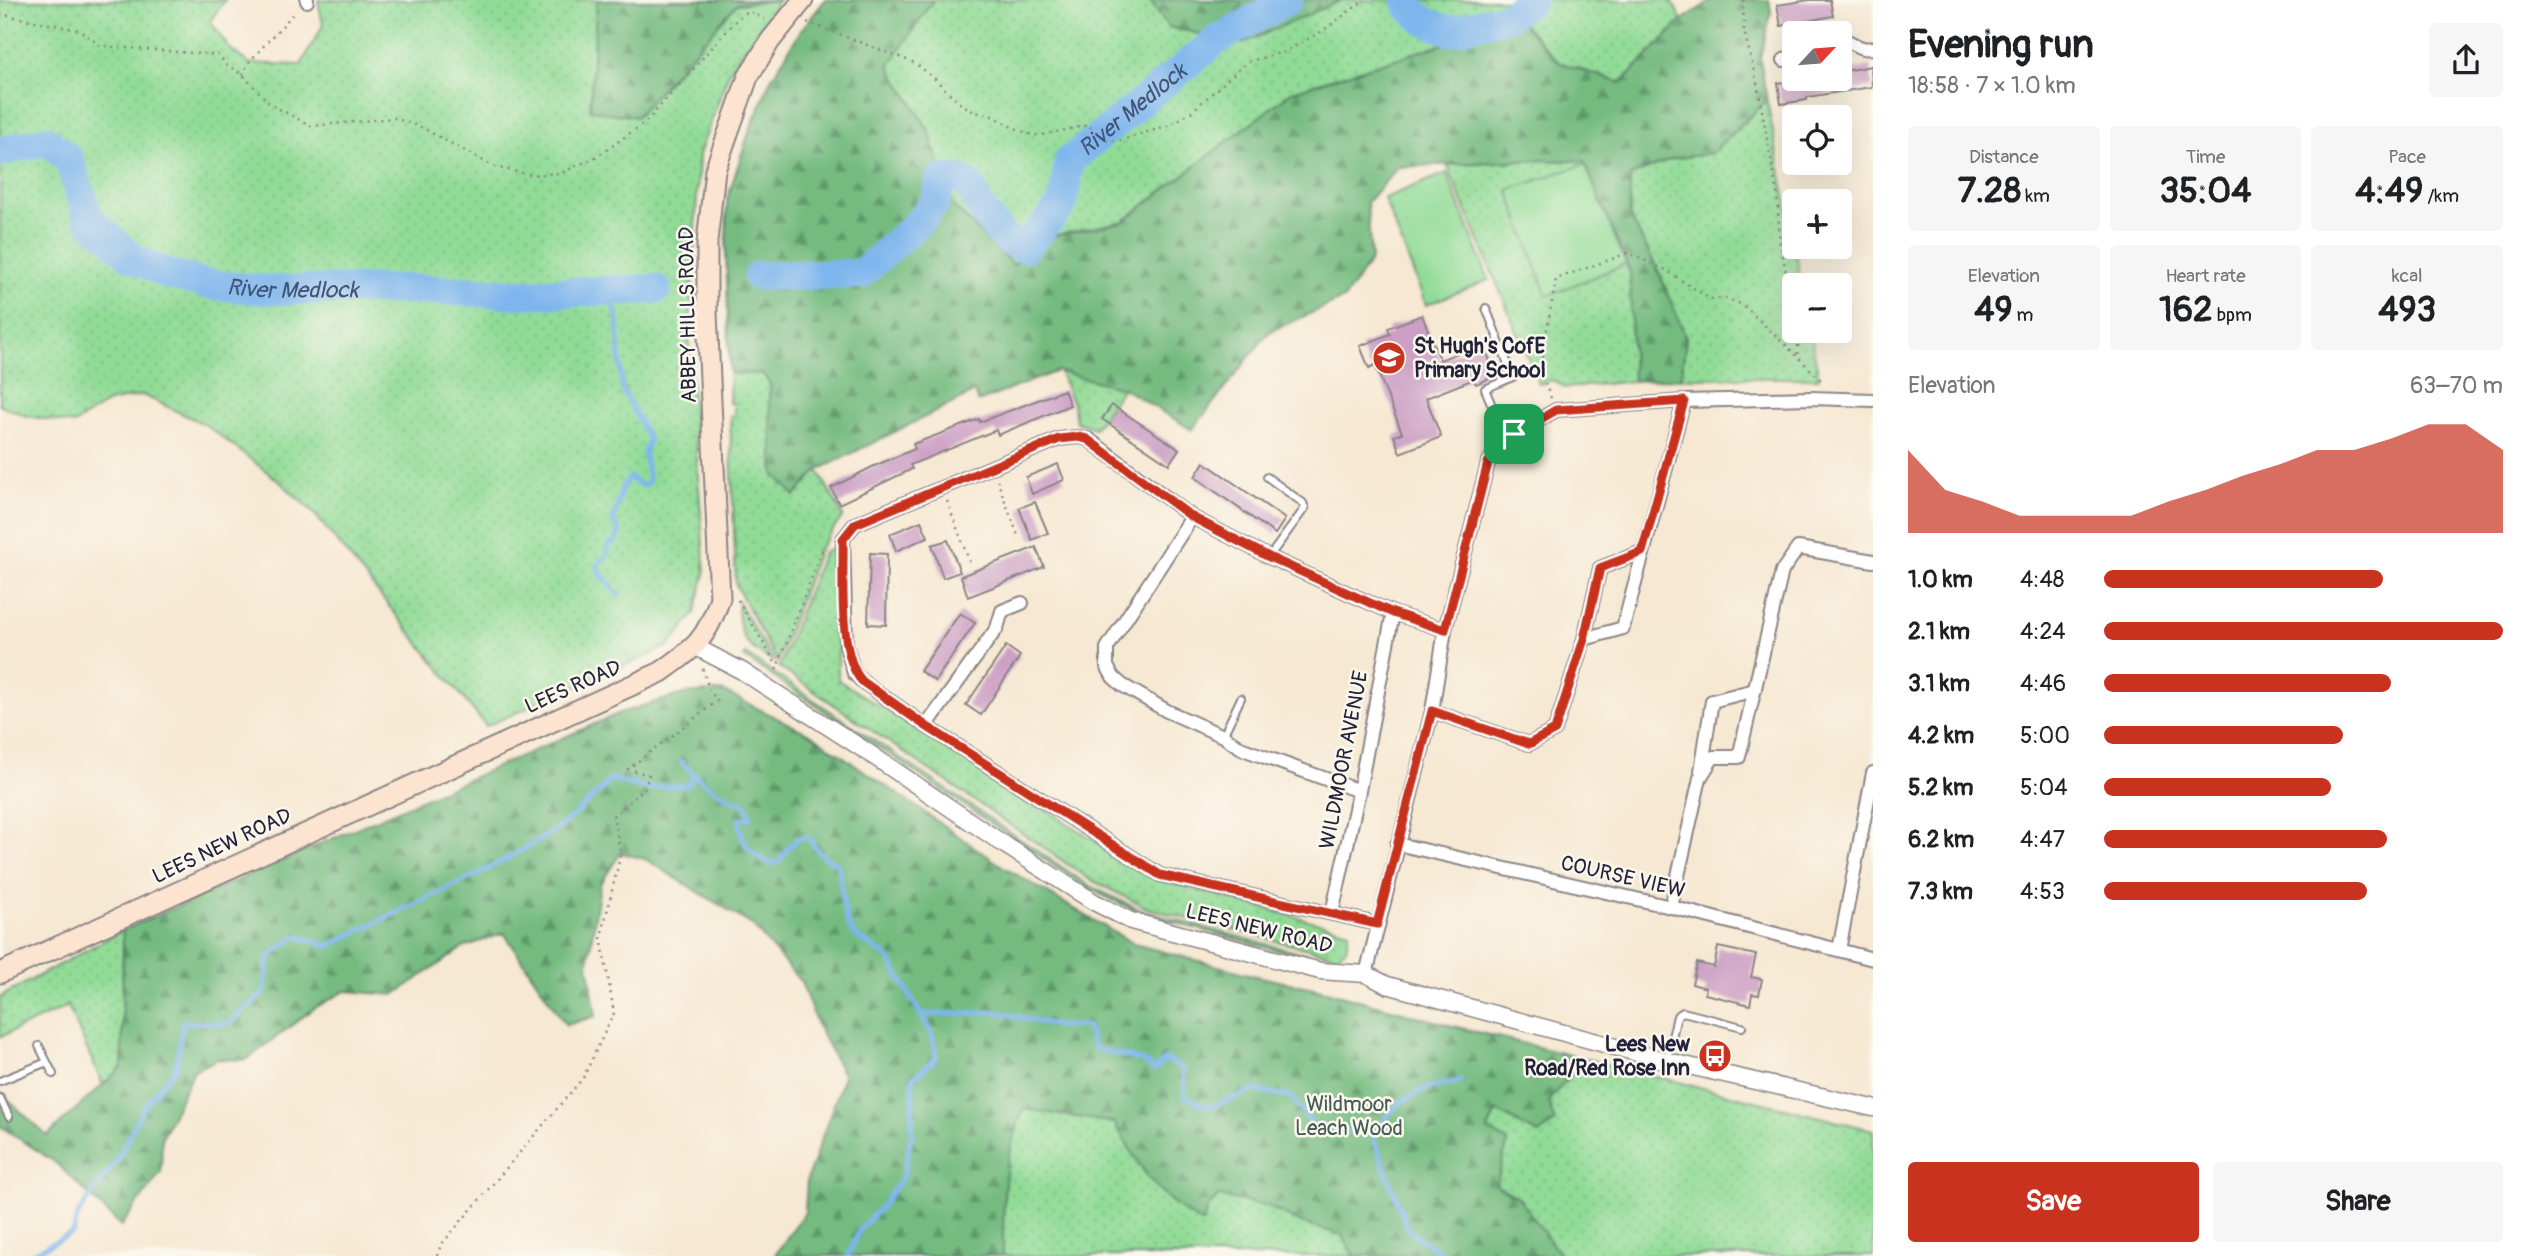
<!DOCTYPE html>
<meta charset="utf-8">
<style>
:root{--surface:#fff;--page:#f6f6f6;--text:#202124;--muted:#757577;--accent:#c8321e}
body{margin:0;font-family:Pangolin,sans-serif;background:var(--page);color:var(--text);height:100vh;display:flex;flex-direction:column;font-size:26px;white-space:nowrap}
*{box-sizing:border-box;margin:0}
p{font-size:23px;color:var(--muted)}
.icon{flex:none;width:38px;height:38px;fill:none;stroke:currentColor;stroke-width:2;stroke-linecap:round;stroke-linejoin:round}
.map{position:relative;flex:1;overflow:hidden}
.panel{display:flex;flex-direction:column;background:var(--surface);width:665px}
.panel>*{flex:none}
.needle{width:46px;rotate:64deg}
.fabs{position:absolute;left:1782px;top:21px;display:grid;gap:14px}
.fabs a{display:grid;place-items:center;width:70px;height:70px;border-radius:7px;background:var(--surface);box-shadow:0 7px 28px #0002;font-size:35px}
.pin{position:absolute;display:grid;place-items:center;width:60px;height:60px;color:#fff;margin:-30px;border-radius:14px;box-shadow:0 4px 10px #0006}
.round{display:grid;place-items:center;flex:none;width:74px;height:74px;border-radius:7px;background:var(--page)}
.head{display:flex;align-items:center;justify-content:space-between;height:119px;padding:0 35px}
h1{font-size:38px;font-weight:700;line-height:52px}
.metrics{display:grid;grid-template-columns:repeat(3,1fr);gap:10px;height:119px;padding:7px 35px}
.metrics div{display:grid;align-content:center;border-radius:7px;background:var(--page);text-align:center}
.metrics b{font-size:35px;font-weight:700}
.metrics small{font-size:19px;font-weight:400}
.metrics p{font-size:19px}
.chart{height:196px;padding:14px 35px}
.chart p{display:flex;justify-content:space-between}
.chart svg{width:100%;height:126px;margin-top:7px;fill:var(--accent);opacity:.7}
.button{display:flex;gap:14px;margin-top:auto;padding:14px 35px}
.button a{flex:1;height:80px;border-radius:7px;background:var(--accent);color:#fff;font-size:28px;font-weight:700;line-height:80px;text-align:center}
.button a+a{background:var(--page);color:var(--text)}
ul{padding:0 35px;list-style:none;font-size:23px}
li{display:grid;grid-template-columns:112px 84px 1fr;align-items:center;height:52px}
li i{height:18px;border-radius:9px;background:var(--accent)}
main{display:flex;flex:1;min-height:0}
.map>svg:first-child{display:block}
.grass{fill:url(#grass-dots);stroke:#5a7e69;stroke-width:2}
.forest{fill:url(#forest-firs);stroke:#4b6e5e;stroke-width:2}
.pitch{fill:#91db97;stroke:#5a7e69;stroke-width:2}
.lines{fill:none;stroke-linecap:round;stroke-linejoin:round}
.stream{stroke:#7db5ed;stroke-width:5}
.river{stroke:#7db5ed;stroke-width:30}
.building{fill:#cc9fc5}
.service-casing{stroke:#8c8586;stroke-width:10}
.minor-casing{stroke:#8c8586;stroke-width:16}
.tertiary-casing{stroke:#8c8586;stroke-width:19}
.secondary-casing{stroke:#8c8586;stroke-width:23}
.path{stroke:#8c8586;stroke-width:2.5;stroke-dasharray:2 5;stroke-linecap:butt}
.service{stroke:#fff;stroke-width:6}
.minor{stroke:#fff;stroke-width:12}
.tertiary{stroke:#fff;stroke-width:16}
.secondary{stroke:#fde4d1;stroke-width:19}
.route-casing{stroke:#fff;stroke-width:14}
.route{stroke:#c8321e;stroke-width:9}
.labels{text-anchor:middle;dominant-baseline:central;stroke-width:5;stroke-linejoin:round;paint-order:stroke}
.street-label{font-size:21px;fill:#22223b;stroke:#fbf7ec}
.poi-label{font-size:21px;font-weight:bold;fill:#22223b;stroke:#fbf7ec;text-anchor:start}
.park-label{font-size:21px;fill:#435a57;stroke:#fbf7ec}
.water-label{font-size:23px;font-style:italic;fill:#425579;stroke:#fbf7ec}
</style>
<main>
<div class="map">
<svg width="1873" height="1256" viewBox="0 0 1873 1256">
<defs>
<pattern id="grass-dots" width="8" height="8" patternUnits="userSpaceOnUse" patternTransform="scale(1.75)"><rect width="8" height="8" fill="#91db97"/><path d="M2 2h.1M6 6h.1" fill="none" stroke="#7dbc83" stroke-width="1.8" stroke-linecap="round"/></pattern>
<pattern id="forest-firs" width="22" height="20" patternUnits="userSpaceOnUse" patternTransform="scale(1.75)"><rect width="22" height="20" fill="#74bb80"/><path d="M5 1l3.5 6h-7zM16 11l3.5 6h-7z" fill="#5f986a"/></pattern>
</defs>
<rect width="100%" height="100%" fill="#fbf7ec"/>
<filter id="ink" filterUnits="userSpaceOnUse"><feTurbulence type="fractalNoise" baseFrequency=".0143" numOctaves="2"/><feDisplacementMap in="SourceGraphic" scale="14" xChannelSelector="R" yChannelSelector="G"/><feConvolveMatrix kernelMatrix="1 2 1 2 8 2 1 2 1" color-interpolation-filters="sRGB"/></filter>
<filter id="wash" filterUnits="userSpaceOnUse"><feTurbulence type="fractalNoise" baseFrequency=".00686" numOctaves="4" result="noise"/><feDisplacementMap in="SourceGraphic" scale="28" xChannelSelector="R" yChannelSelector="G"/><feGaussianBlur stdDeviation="1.57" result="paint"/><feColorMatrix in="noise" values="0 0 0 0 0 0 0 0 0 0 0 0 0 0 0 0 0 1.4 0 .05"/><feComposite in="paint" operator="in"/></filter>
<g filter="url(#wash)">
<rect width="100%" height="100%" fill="#f6e8d2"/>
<path class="grass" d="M 0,0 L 225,0 L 210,21 L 229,48 L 248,63 L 301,65 L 323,25 L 318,0 L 597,0 L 590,110 L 636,117 L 737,4 L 779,0 L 730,70 L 699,154 L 689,346 L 705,573 L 695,613 L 669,646 L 486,726 L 313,512 L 279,481 L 206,425 L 143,395 L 108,402 L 74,424 L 27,416 L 0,405 Z
M 933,0 L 1150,0 L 1169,27 L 1243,43 L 1342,0 L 1671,0 L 1682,20 L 1621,83 L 1558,62 L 1520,20 L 1293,91 L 1122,222 L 1052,236 L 1013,265 L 952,205 L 928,129 L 888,66 Z
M 1767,100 L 1802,285 L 1794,285 L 1794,331 L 1810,331 L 1819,378 L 1681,378 L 1686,338 L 1660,275 L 1630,216 L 1630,176 L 1672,159 L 1712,153 Z
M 1534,160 L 1584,161 L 1630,272 L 1633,381 L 1566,388 L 1553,380 L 1539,384 L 1447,165 Z
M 1059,371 L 1123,388 L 1095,428 L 1076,422 L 1073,403 Z
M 730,373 L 763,374 L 771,386 L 769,396 L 818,470 L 843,516 L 819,549 L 777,662 L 736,585 L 730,416 L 734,416 L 734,403 L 729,403 Z
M 838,545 L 838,680 L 1157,879 L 1349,931 L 1346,949 L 1336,956 L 1147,908 L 1089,879 L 779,667 L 823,553 Z
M 738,602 L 773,661 C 743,646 738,635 738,602 Z
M 746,654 L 1088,885 L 1142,911 L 1315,957 L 1314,960 L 1142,914 L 1087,888 L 744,657 Z
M 123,930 L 122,1067 L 103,1085 L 68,1006 L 0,1037 L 0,997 Z
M 1264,978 L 1318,989 L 1460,1028 L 1873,1130 L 1873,1256 L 981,1256 L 1004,1100 Z"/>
<path class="forest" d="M 597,0 L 780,0 L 737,4 L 636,117 L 590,110 Z
M 825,0 L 933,0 L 889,66 L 928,129 L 952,205 L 1013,265 L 1052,236 L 1122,222 L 1293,91 L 1520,20 L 1558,62 L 1621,83 L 1682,20 L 1712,0 L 1769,0 L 1771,12 L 1760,58 L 1767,100 L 1712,153 L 1672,159 L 1630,176 L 1630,216 L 1660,275 L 1686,338 L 1681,378 L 1633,381 L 1630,272 L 1584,161 L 1534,160 L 1398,167 L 1367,202 L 1371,260 L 1345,298 L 1269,332 L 1192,430 L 1123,388 L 1057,371 L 978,402 L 975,392 L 818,470 L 795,496 L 774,474 L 769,396 L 771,386 L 763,374 L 730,373 L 726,254 L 727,200 L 748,135 L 770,81 L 801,30 Z
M 1150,0 L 1342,0 L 1243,43 L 1168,27 Z
M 722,691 L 812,735 L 1002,866 L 1134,944 L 1264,978 L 1318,989 L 1460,1028 L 1585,1059 L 1548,1101 L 1555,1122 L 1538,1134 L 1496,1111 L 1488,1130 L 1508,1141 L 1496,1185 L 1519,1198 L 1561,1256 L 1354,1256 L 1342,1235 L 1301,1223 L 1267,1206 L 1219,1196 L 1209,1206 L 1202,1223 C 1156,1197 1140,1168 1115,1123 L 1024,1109 C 1002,1156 1003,1204 1003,1256 L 774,1256 L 805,1212 L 807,1179 L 844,1076 L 818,1027 L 801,982 L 752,925 L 645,859 L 621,853 L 600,884 L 588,964 L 596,1016 L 566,1025 L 504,933 L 464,947 L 394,995 L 345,991 L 316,1007 L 246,1060 L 218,1059 L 194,1070 L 162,1137 L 161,1172 L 121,1226 L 56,1163 L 0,1126 L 0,1092 L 47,1136 L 122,1067 L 123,930 L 620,713 L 683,694 Z"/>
<path class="pitch" d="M 1585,164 L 1626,264 L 1547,296 L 1508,190 Z
M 1447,173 L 1489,280 L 1426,305 L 1384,198 Z"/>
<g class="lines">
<path class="stream" d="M 595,291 L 601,301 L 610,302 L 617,314 L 622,388 L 649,440 L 644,452 L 649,481 L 645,486 L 637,483 L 630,477 L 623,485 L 613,521 L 619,531 L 615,542 L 609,544 L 607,556 L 598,564 L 598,570 L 619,596
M 681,762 C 699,780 721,798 746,804 L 751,818 L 739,819 C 741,843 750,857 774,864 C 789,857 788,836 808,837 L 817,850 L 827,859 L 835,862 L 839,869 L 843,903 L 847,922 L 853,934 L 888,957 L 921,1015 L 998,1012 L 1057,1026 L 1087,1026 L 1094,1048 L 1141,1060 L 1154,1070 L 1165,1059 L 1183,1068 L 1185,1097 L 1209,1107 L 1256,1090 L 1291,1097 L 1314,1126 L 1372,1134 L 1408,1230 L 1445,1256
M 1372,1134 L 1399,1103 L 1424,1089 L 1460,1081
M 27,1256 L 73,1233 L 78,1214 L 119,1157 L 143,1108 L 176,1067 L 183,1022 L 228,1024 L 264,993 L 269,957 L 296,936 L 329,946 C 402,907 481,878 550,833 C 573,819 592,798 611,779 L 645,788 L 688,785 L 694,775
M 848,1256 L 860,1229 L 882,1206 L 903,1176 L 912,1133 L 913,1078 L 936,1058 L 932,1034 L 921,1015"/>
<g class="river">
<path d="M 1407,0 L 1408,6 L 1424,21 L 1450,31 L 1508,16 L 1531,0"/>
<path id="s1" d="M 0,152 L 46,140 L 68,158 L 89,219 L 130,256 L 169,275 L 213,285 L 268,290 L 419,289 L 517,294 L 656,289"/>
<path id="s2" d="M 758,276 L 861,274 L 918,223 L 936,201 L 940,180 C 947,179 955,177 962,180 C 970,183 972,190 975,197 C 984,214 1005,245 1024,248 L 1062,205 L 1069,161 L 1217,40 L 1288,0"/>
</g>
</g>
<g id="blocks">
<path class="building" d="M 1810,0 L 1830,0 L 1833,16 L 1781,26 L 1777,5 Z
M 1871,66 L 1872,87 L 1807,97 L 1807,100 L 1781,104 L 1778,83 L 1802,79 L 1839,79 L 1839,72 Z
M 1422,315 L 1440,360 L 1483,343 L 1494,371 L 1491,373 L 1493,377 L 1476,384 L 1474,379 L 1426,398 L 1441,437 L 1400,453 L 1394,436 L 1402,433 L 1375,365 L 1369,368 L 1360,346 L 1390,334 L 1388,328 Z
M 1064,390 L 1070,405 L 998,435 L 996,430 L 910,465 L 912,469 L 839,504 L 831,488 L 874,466 L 915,449 L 913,444 L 979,419 L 980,422 Z
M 1112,405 L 1179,449 L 1169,464 L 1102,419 Z
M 1204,462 L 1285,519 L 1275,534 L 1195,477 Z
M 1058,464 L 1064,480 L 1032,494 L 1026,477 Z
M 1035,502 L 1048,533 L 1032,540 L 1019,508 Z
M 921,521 L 928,537 L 896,551 L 890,534 Z
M 948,540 L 960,572 L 943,578 L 932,545 Z
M 1036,547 L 1044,567 L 968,597 L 961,576 Z
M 870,553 L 887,554 L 886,625 L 868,624 Z
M 960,613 L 975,623 L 935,681 L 920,671 Z
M 1006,646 L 1020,656 L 981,715 L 966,705 Z
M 1718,947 L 1756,955 L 1751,977 L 1762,979 L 1759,995 L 1752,994 L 1750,1005 L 1705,994 L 1706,988 L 1692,984 L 1697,963 L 1714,967 Z"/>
</g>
</g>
<g filter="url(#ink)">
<use href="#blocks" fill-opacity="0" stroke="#8c8586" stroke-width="2"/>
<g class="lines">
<defs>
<path id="service" d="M 1486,308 L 1513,377 L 1485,389 L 1493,408 L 1514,434
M 1267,477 L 1303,503 L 1305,508 L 1269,557
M 1223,736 L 1241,698
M 39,1046 L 53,1074
M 1667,1059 L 1677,1016 L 1683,1012 L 1742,1027
M 0,1081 L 47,1062
M 0,1098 L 9,1117"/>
<path id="minor" d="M 307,1 L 307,0
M 1839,38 C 1853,41 1858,51 1873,48
M 1784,60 L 1794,54
M 1192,517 L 1107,648 L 1107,666 L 1113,677 L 1122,685 L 1167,711 L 1223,736 L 1243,749 L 1359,791
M 1584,639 L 1600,568 L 1642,552
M 1432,711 L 1529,744 L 1555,730 L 1584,639 L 1623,628 L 1684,401
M 926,726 L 997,628 L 1002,611 L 1022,603
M 1701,771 L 1712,701 L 1755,690
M 1397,844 L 1671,907 L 1873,959
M 1671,907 L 1700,778 L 1713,757 L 1739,757 L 1782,571 L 1798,548 L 1873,561
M 1332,913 L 1359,791 L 1393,613
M 1377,924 L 1160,875 L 926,726 L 863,682 L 854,673 L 846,645 L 843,539 L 855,524 L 1059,439 L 1078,437 L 1088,439 L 1192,517 L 1269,557 L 1350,594 L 1393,613 L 1445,630
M 1839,950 L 1873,773
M 1366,974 L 1432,711 L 1445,630 L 1488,463 L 1504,440 L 1556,410 L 1684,401 L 1811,398 L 1873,400"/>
<path id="tertiary" d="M 696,647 L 742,671 L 866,751 L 1005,845 L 1094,902 L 1131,921 L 1320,971 L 1366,974 L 1387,985 L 1667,1061 L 1873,1108"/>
<path id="secondary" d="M 0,973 L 661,672 C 695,648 707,639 720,598 L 707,313 L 707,242 L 715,170 L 748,77 L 770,41 L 803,0"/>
</defs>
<use href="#service" class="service-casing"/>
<use href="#minor" class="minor-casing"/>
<use href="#tertiary" class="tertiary-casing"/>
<use href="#secondary" class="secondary-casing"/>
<path class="path" d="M 1743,0 L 1744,31 L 1757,83 L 1777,193 L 1780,242 L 1794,311
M 0,14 L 79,30 L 101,46 L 219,55 L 225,64 L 243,75 L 270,104 L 311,126 L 394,118 L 419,126 L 495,167 L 531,175 L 561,173 L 596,157 L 646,122 L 739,17 L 749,11 L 764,19
M 807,22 L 915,63 L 935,79 L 958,102 L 974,112 L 990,115 L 1010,126 L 1032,135 L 1042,135 L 1088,125 L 1107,141 L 1118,141 L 1170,125 L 1191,112 L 1247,62 L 1284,52 L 1321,32 L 1365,0
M 243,75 L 248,63 L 296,11
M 1798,331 L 1798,357 L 1822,381
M 1551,398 L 1541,374 L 1541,363 L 1556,279 L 1628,253 L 1666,270 L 1710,299 L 1725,298 L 1743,305 L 1798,357
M 997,480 L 1019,538
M 947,501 L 970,563
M 738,600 L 777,666
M 776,670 L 822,551 L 828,548
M 437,1256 L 441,1245 L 583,1078 L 614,1013 L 601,937 L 621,853 L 613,816 L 645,788 L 649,775 L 628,769 L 717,701 L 709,689 L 702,667"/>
<use href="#service" class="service"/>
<use href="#minor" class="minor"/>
<use href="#tertiary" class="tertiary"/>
<use href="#secondary" class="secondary"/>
</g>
</g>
<g class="lines" filter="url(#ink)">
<defs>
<path id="route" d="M 1684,401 L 1642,552 L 1600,568 L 1584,639 L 1555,730 L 1529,744 L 1432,711 L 1377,924 L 1160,875 L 926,726 L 863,682 C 837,656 844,576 843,539 L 855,524 L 1059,439 L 1078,437 L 1087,439 L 1192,517 L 1269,557 L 1350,594 L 1393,613 L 1445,630 L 1488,463 L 1504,440 L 1556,410 Z"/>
</defs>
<use href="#route" class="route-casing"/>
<use href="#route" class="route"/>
</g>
<defs>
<symbol id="school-disc" viewBox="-11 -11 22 22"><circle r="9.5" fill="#c8321e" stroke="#fbf7ec"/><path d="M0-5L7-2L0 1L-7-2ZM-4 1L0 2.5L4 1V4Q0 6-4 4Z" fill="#fff"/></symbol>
<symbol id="bus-disc" viewBox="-11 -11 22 22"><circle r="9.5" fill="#c8321e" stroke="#fbf7ec"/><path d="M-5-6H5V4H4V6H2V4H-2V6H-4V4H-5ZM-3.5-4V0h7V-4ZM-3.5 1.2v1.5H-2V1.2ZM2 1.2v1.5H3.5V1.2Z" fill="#fff"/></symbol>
</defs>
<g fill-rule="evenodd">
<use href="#school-disc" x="1370" y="339" width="38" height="38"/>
<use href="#bus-disc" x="1696" y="1037" width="38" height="38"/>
</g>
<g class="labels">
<g class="street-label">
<text transform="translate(688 315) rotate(-91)">ABBEY HILLS ROAD</text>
<text transform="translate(573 687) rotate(-24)">LEES ROAD</text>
<text transform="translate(1344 760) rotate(-79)">WILDMOOR AVENUE</text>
<text transform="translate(222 846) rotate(-25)">LEES NEW ROAD</text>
<text transform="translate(1623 877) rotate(13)">COURSE VIEW</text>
<text transform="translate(1259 929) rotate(14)">LEES NEW ROAD</text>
</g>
<g class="poi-label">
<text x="1414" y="346">St Hugh's CofE<tspan x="1414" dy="24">Primary School</tspan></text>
<text x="1690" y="1044" text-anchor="end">Lees New<tspan x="1690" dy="24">Road/Red Rose Inn</tspan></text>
</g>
<g class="park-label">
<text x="1349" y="1104">Wildmoor<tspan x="1349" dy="24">Leach Wood</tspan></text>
</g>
<g class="water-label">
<text stroke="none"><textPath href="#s2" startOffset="530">River Medlock</textPath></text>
<text stroke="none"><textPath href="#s1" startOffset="364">River Medlock</textPath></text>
</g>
</g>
</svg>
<div class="fabs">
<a><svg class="needle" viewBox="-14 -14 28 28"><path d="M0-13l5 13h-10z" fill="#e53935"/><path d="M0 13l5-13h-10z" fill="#757577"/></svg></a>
<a><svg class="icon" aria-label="locate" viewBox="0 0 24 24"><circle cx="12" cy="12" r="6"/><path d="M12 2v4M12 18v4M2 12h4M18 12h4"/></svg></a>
<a>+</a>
<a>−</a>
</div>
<div class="pin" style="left:1514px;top:434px;background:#1e9e55"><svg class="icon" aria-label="arrive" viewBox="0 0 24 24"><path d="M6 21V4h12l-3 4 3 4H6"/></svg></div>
</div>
<section class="panel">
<div class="head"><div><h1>Evening run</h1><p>18:58 · 7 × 1.0 km</p></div><a class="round"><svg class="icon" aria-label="share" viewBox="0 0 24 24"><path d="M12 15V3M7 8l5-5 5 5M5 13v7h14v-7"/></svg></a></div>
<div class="metrics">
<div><p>Distance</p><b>7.28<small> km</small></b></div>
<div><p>Time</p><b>35:04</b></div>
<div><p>Pace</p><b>4:49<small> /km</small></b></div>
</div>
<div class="metrics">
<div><p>Elevation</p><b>49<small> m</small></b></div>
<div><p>Heart rate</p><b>162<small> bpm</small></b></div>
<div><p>kcal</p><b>493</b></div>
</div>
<div class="chart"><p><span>Elevation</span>63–70 m</p>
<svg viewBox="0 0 160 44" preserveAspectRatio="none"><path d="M0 44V15L10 29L20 33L30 38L40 38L50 38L60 38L70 33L80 29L90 24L100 20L110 15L120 15L130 11L140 6L150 6L160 15V44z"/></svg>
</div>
<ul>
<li><b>1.0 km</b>4:48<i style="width:70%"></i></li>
<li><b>2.1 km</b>4:24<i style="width:100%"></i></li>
<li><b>3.1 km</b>4:46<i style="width:72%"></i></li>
<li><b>4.2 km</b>5:00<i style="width:60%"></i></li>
<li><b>5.2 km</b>5:04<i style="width:57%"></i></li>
<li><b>6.2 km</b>4:47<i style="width:71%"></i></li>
<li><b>7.3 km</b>4:53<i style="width:66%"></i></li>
</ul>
<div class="button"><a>Save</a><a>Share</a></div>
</section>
</main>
